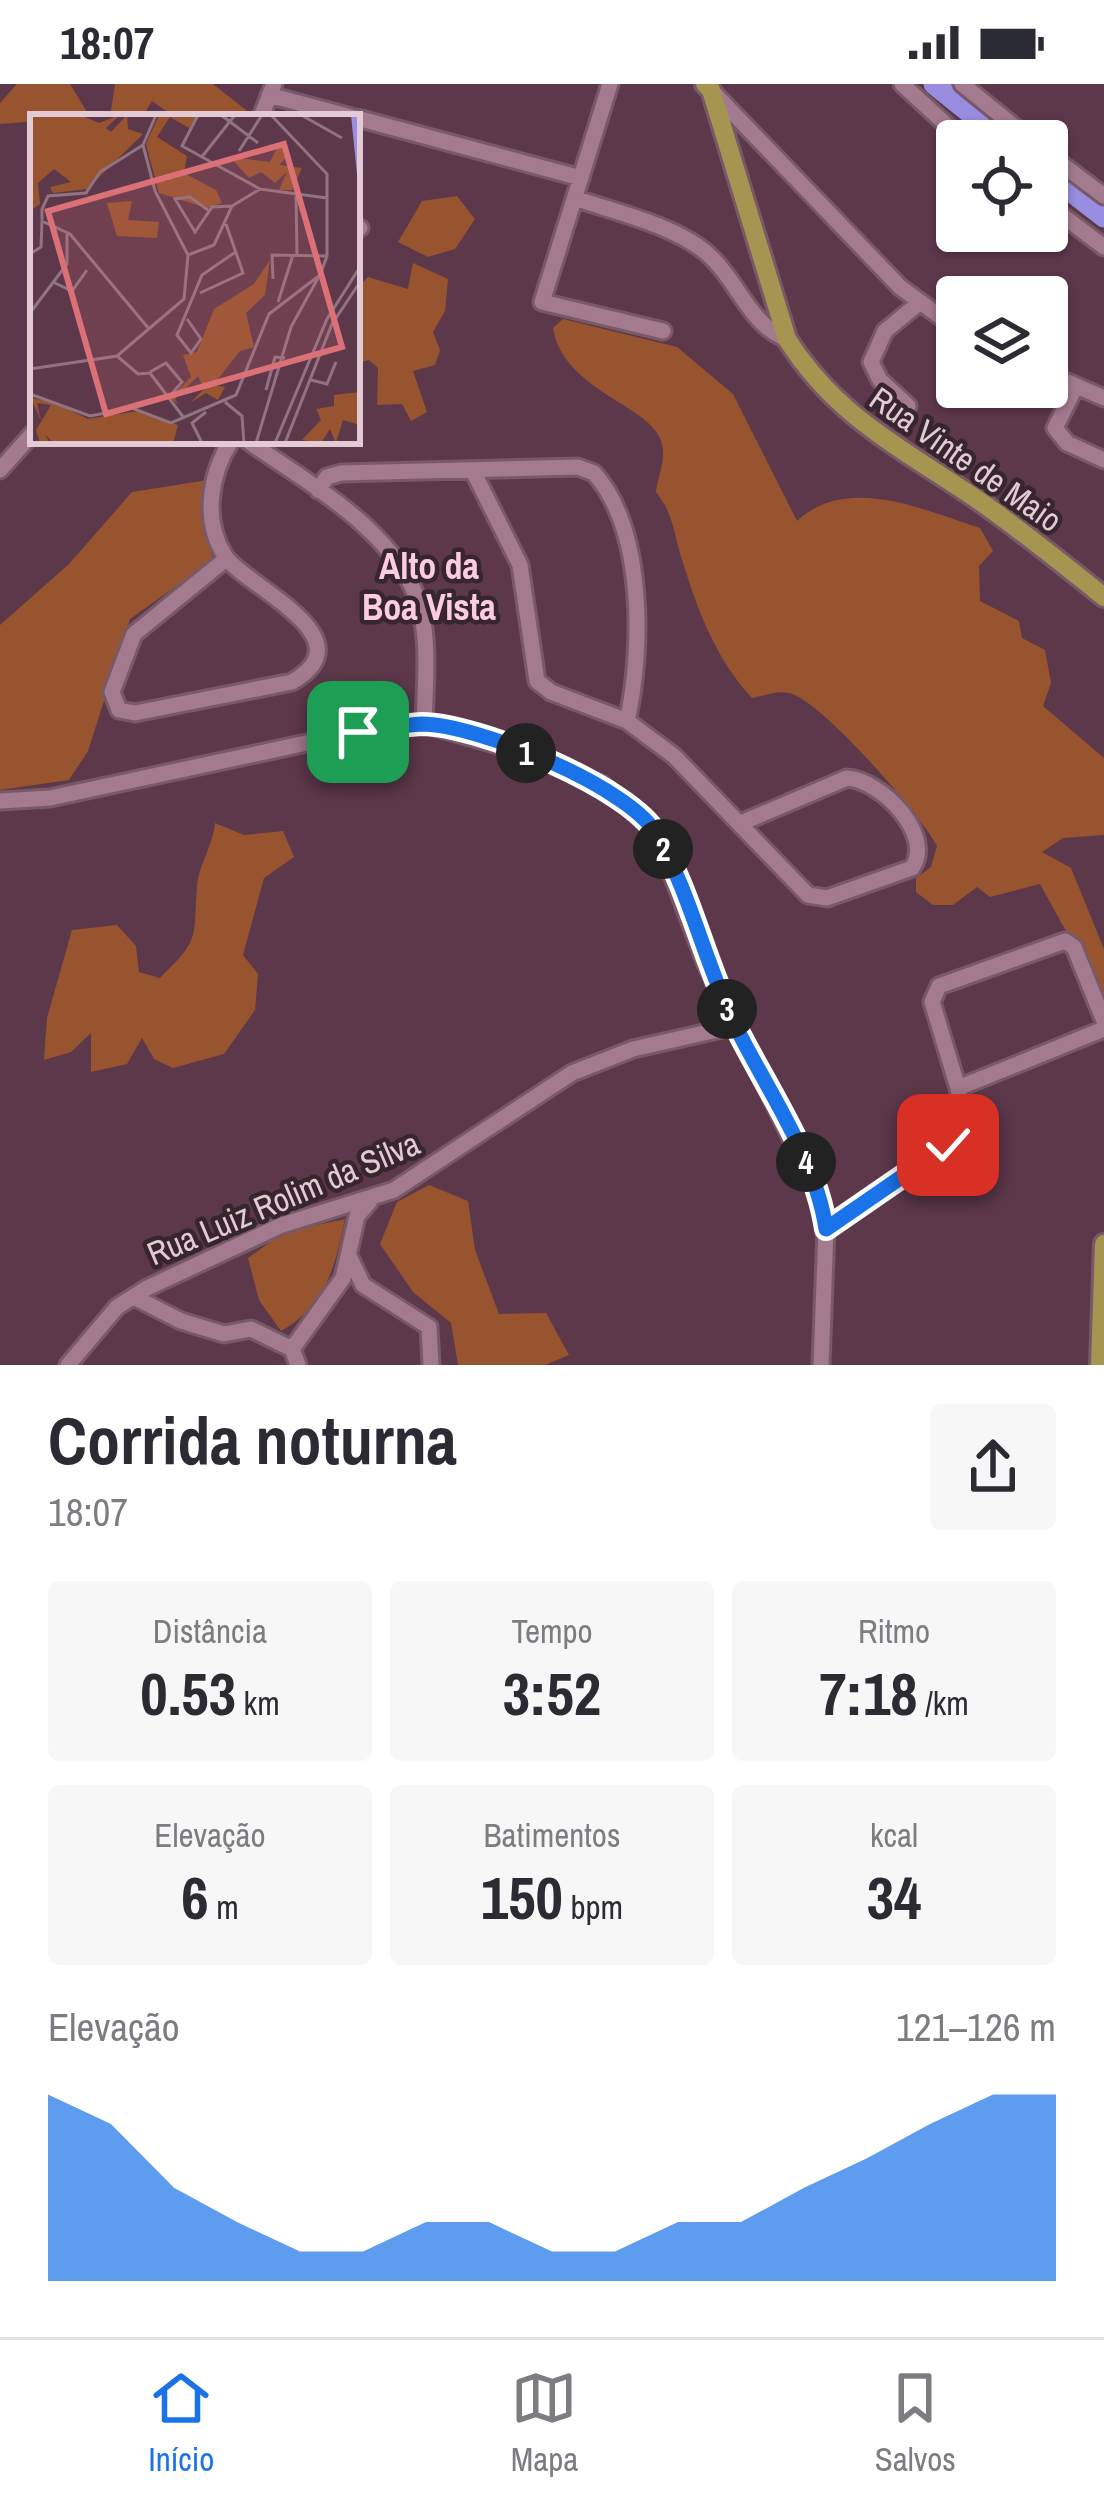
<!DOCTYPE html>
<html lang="pt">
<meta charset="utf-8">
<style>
:root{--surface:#fff;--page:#f7f7f7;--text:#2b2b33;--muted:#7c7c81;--line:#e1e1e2;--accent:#1a73e8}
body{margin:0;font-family:"Archivo Narrow",sans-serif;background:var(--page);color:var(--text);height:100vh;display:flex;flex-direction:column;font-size:45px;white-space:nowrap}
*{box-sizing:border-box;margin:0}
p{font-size:39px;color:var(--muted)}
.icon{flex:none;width:66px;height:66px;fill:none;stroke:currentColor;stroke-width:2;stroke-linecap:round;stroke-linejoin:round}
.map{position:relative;height:1281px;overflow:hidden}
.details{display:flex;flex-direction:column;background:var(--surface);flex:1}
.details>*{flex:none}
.controls{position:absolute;left:936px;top:36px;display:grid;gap:24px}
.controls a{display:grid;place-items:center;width:132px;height:132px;border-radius:12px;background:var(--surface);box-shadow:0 3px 9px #0004;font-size:60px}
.pin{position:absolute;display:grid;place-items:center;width:102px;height:102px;color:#fff;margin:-51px;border-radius:24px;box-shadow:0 6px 18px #0006}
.km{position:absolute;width:60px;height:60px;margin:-30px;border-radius:50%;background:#222;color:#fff;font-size:33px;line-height:60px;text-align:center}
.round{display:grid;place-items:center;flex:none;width:126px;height:126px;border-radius:12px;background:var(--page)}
.headline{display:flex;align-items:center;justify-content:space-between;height:204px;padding:0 48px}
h1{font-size:66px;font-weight:700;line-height:90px}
.metrics{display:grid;grid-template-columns:repeat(3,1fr);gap:18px;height:204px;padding:12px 48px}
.metrics div{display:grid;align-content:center;border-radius:12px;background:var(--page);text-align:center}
.metrics b{font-size:60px;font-weight:700}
.metrics small{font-size:33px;font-weight:400}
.metrics p{font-size:33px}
.chart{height:336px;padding:24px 48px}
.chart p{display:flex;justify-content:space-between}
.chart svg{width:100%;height:216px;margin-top:12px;fill:var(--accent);opacity:.7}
.status{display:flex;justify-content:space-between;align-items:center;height:84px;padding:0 60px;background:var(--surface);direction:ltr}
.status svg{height:33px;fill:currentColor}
.tabs{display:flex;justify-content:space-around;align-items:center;height:168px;border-top:3px solid var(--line);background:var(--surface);font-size:33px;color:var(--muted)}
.tabs a{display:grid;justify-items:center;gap:6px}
.tabs .current{color:var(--accent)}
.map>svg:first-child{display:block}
.green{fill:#97542f}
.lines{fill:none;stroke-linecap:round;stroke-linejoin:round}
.river{stroke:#988ddf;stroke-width:21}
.minor-casing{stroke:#785968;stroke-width:21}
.major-casing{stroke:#785968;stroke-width:24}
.minor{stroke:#a47a8e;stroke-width:15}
.major{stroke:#a69451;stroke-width:18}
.route-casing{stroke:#fff;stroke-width:24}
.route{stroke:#1a73e8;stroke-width:15}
.labels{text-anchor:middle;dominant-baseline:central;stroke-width:9;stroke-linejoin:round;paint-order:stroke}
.street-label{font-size:33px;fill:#e2cbd5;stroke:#37262e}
.neighbourhood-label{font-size:36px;font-weight:bold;fill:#fbcce2;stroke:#37262e}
.inset-river{fill:none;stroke:#988ddf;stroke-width:6}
.inset-road{fill:none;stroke:#927382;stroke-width:3}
.view{fill:#db7176;fill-opacity:0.15;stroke:#db7176;stroke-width:6}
.inset-edge{fill:none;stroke:#e2cbd5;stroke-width:6}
</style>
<div class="status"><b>18:07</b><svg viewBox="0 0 49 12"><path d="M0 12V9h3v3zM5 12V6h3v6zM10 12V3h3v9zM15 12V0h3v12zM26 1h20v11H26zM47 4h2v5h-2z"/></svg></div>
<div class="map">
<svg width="1104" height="1281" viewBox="0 0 1104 1281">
<rect width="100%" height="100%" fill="#5d384b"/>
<path class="green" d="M 17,0 L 70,0 L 90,33 L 0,40 L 0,19 Z
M 115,0 L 213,0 L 246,26 L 246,33 L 175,33 L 152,17 L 142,33 L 110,33 Z
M 457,112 L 475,135 L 455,165 L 428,173 L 398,158 L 422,117 Z
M 413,179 L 448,195 L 445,227 L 433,248 L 440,266 L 435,281 L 413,287 L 427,328 L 411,337 L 402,320 L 377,321 L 378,284 L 369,276 L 357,279 L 357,204 L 368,193 L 408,205 Z
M 563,235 L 677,263 L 733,310 L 797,437 C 847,390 924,426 980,444 L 993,467 L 979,482 L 980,517 L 1019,537 L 1022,554 L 1045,566 L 1051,599 L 1043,622 L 1104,674 L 1104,751 L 1063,754 L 1042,768 L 1071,784 L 1104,865 L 1104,916 L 1040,800 L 990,813 L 977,803 L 953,821 L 933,821 L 916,808 L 916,794 L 931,783 L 937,762 C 921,731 820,615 789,609 C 778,606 763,612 752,614 C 714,573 696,522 680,469 C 673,444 672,428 656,408 C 658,391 666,377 662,360 C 655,322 563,308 553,244 Z
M 208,396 L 205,434 L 213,476 L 130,535 L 88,667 L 69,696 L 0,706 L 0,541 L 69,480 L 132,408 Z
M 215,739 L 244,751 L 283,747 L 294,773 L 264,794 L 243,871 L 258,890 L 255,926 L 224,970 L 173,984 L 154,975 L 142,954 L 127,980 L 91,988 L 91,949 L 71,968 L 44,976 L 47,934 L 72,846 L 117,841 L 136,862 L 139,888 L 160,894 C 201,854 193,855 197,803 C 198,782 213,762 215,739 Z
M 429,1101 L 468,1117 L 475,1166 L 499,1230 L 546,1229 L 569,1271 L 545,1281 L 458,1281 L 451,1239 L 413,1208 L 380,1160 L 397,1118 Z
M 345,1135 C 335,1183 326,1222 281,1247 L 259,1216 L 248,1174 L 284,1148 Z"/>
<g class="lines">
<path class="river" d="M 934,0 L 1005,57
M 1047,89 L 1104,133"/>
<defs>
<path id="minor" d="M 610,0 L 542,218 L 663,247
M 902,0 L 964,57
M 962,0 L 1032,57
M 711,6 L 900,203 L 957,245
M 269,11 L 351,33
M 261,33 L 274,0
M 357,34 L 581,94
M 1047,69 L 1104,112
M 575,114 C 617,129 680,142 712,174 C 739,200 750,241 787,255
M 1047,120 L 1104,163
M 357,143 L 360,144
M 1047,289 L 1104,314
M 1076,302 L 1055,344 L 1067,359 L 1104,376
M 908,322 L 880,296 L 871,278 L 885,247 L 919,219
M 248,357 C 307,399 396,446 419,520 C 430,557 425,602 424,640
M 0,386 L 33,349
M 473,387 L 520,481 L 537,597 L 551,608 L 627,637 L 674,672 L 808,811 L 827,814 L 912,784 C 935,751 881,696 847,694 L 741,739
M 318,406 L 327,393 L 341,389 L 578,383 L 594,389 C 645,446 643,567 627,637
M 226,475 L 134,550 L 112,608 L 119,626 L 135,629 L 292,598 C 370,553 245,503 225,472 C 202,436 210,390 231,357
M 0,717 L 50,714 L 358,648 L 424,640 L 526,669 L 603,701 L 656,748 L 706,880 L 822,1117 L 826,1145 L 821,1281
M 958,1004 L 932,918 L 939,902 L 1065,857 L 1074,863 L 1104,937
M 826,1145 L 948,1062 C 964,1042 962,1028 958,1004 L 1104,945
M 349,1172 L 363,1201 L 429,1243 L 431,1281
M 134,1213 L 181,1237 L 224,1250 L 251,1245 L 292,1265 L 298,1281
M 292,1265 L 343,1194 L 357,1132 L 370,1117
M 68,1281 L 117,1223 L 147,1204 L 282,1141 L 394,1106 L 572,989 L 633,965 L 735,942"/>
<path id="major" d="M 705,0 L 711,6 L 787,255 C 836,333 903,365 978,416 C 1021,446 1063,480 1104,513
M 1100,1281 L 1104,1160"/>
</defs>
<use href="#minor" class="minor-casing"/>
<use href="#major" class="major-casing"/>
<use href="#minor" class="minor"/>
<use href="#major" class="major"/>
</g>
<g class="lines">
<defs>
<path id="route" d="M 358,648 C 379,646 401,641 422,640 C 476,640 631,703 657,751 C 691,811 706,883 737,945 C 769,1009 815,1073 826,1145 L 948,1061"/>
</defs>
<use href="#route" class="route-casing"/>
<use href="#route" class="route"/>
</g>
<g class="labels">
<g class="street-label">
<text transform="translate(966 375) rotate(35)">Rua Vinte de Maio</text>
<text transform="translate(283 1114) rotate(-23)">Rua Luiz Rolim da Silva</text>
</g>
<g class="neighbourhood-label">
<text x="429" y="482">Alto da<tspan x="429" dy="41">Boa Vista</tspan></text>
</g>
</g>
<g transform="translate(30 30)">
<rect width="330" height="330" fill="#5d384b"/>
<path d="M 0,1 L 50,1 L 69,9 L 90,1 L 76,14 L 81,18 L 97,1 L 98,15 L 113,20 L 57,75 L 23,79 L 20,73 L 41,68 L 24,55 L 8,69 L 10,90 L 0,97 ZM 129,1 L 168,1 L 159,14 L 140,3 L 127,23 L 157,42 L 154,59 L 186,76 L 192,89 L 177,94 L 129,79 L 116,30 ZM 249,30 L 259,40 L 249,51 L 272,54 L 262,76 L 249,76 L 257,58 L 245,69 L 231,58 L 219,64 L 200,43 L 240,48 ZM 102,87 L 98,106 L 129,108 L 127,124 L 87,122 L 77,89 ZM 240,146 L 235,181 L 216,199 L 224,233 L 210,237 L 183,271 L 195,273 L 188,286 L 176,279 L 160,289 L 174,275 L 168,262 L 145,285 L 149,291 L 140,284 L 161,263 L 153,241 L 167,238 L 184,195 L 224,170 ZM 330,278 L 330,311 L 313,306 L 306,329 L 300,315 L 291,329 L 272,326 L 291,306 L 286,295 L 304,292 L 304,281 ZM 1,284 L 23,288 L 58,305 L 108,297 L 148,311 L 143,329 L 24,329 L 15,321 L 20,329 L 10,329 L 6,316 L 21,291 L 7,289 L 11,307 Z" fill="#97542f"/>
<path class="inset-river" d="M 324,1 L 330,60"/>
<path class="inset-road" d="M 168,1 L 152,32 L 230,75M 191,1 L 228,29M 273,2 L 312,24M 113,31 L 70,58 L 56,79 L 18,82 L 12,95 L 12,107 L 40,120 L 119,215M 209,37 L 232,1M 171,44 L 205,1M 266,80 L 267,141M 202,92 L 230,75 L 297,84M 178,96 L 160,83 L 145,85 L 165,118 L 182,93 L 202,92M 0,140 L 11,133 L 12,107M 158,141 L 184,131 L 202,92M 243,165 L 242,141 L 297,142M 23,168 L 42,177 L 57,156M 170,179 L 213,159 L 196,110M 248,188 L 263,141M 0,199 L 37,150 L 37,120M 157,205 L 171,225 L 161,239 L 147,221 L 172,161 L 207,137M 87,242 L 108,260 L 120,259 L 154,304M 0,255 L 87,242 L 154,185 L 158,141 L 125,77 L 113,31 L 126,1M 120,258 L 136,249 L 152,268 L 139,283M 281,266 L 297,270 L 306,248M 236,276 L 245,243 L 255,244M 0,280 L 60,302 L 102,294 L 141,309 L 206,281 L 239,200 L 290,161 L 297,142 L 297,60 L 241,1M 195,288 L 212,302 L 214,329M 172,329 L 162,309 L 176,298M 226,329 L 261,213 L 288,164M 245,329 L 297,205 L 330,153M 255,329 L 302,210 L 330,168"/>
<path class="view" d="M 254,30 L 312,233 L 76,300 L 18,97 Z"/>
<rect width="330" height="330" class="inset-edge"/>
</g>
</svg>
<div class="controls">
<a><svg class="icon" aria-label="locate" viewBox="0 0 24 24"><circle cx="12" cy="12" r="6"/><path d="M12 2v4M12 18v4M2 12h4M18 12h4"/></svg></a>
<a><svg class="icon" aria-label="layers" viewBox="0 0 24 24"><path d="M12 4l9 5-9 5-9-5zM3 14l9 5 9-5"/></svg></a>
</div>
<div class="pin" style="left:358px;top:648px;background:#1e9e55"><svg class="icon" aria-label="arrive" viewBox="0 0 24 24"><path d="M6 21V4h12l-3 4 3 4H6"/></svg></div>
<div class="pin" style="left:948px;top:1061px;background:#d93025"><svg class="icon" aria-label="check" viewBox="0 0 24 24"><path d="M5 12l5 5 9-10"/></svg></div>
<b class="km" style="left:526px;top:669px">1</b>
<b class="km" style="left:663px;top:765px">2</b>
<b class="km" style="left:727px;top:925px">3</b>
<b class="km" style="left:806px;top:1078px">4</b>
</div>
<section class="details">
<div class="headline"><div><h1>Corrida noturna</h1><p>18:07</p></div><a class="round"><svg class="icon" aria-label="share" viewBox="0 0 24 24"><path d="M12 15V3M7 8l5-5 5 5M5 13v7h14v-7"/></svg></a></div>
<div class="metrics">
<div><p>Distância</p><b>0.53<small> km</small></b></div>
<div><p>Tempo</p><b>3:52</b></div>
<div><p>Ritmo</p><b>7:18<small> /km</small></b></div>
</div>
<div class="metrics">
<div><p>Elevação</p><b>6<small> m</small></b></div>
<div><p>Batimentos</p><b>150<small> bpm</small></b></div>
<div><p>kcal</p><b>34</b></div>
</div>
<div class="chart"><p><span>Elevação</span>121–126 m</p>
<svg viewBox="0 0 160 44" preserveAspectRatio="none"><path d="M0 44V6L10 12L20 25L30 32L40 38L50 38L60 32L70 32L80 38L90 38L100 32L110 32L120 25L130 19L140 12L150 6L160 6V44z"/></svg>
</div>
</section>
<nav class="tabs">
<a class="current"><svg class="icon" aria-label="home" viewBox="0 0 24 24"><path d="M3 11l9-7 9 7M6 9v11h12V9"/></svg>Início</a>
<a><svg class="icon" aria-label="map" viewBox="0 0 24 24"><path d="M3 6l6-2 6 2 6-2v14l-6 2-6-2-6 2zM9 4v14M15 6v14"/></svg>Mapa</a>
<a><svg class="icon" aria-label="saved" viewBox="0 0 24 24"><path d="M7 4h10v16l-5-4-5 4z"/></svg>Salvos</a>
</nav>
